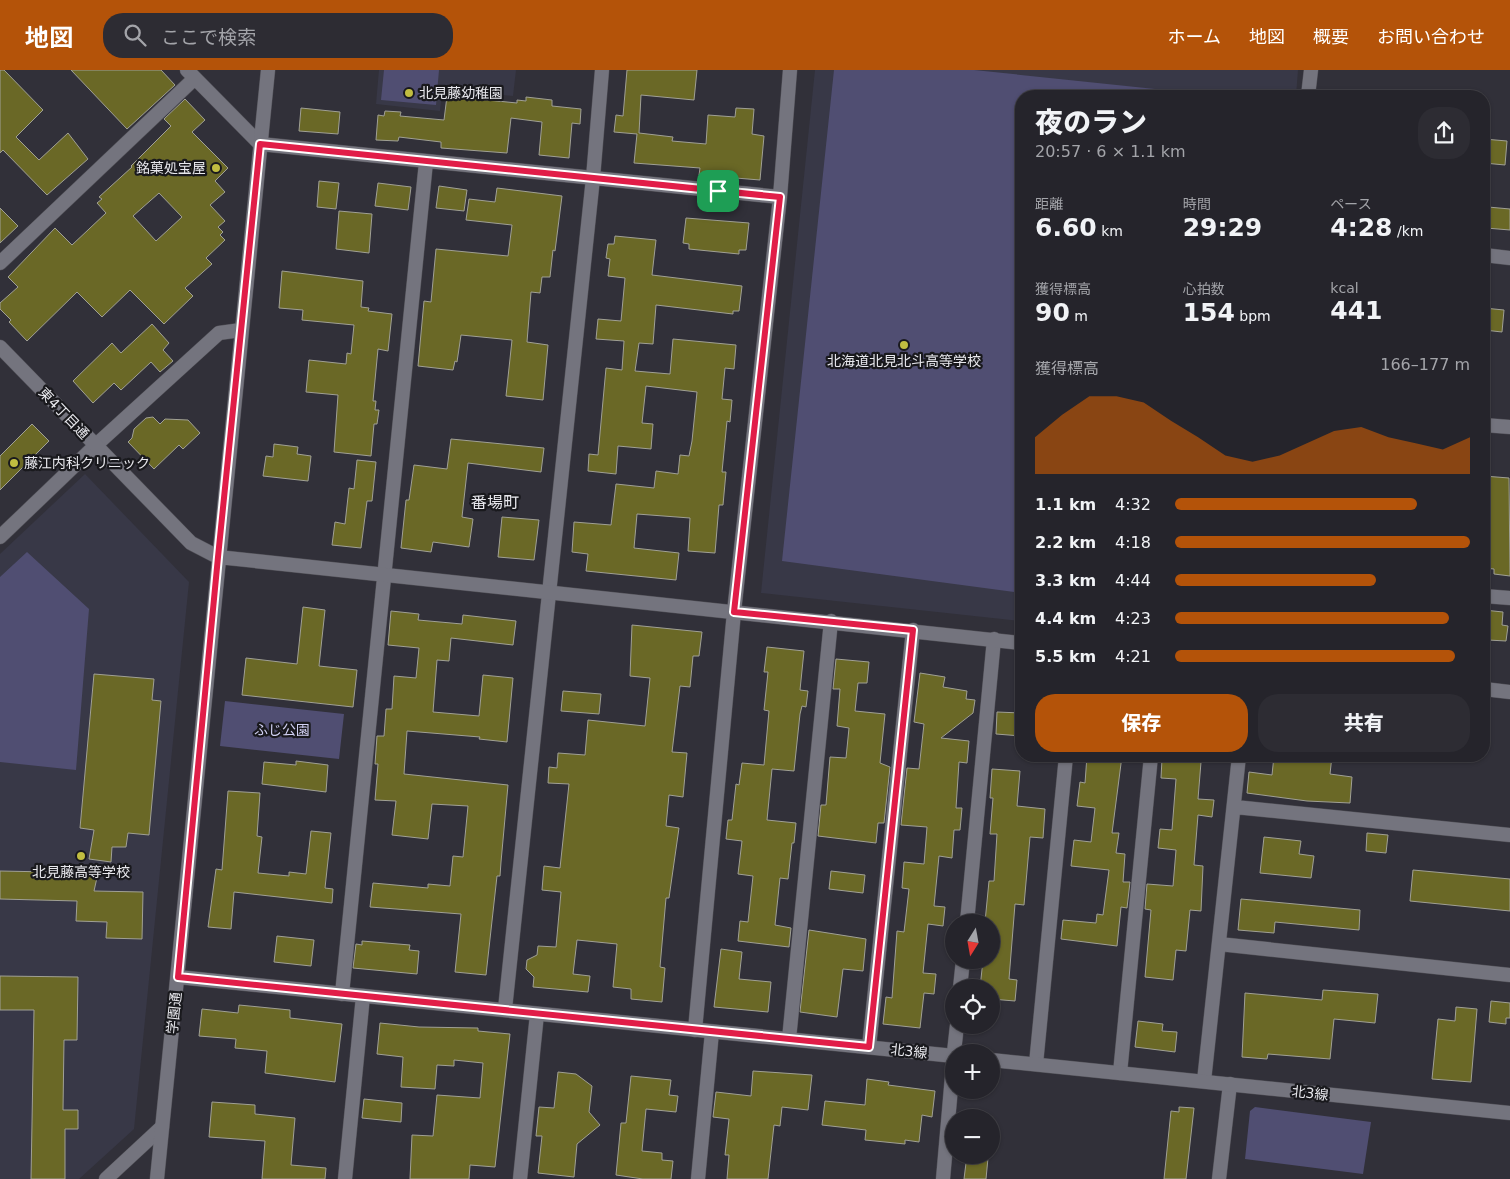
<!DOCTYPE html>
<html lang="ja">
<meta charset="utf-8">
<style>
:root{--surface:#25242b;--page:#2d2c33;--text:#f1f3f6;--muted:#a3a4a9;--line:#424147;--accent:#b45309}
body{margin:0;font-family:"DejaVu Sans","Noto Sans JP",sans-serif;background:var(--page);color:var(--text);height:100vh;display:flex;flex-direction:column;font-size:19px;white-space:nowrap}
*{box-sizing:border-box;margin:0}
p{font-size:16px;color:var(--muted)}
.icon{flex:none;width:28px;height:28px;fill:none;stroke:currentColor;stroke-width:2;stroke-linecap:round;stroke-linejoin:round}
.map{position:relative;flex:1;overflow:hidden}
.details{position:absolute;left:1015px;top:20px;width:475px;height:672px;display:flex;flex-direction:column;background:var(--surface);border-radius:20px;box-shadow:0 1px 4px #0004,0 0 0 1px var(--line)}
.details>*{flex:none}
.needle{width:32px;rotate:191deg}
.controls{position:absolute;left:945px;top:844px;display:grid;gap:10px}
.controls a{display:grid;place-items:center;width:55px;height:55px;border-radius:50%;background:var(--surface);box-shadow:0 1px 4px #0004,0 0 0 1px var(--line);font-size:25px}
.pin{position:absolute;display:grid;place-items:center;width:42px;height:42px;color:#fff;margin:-21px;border-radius:10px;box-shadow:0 2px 8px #0006}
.round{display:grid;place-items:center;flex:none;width:52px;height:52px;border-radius:20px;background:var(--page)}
.summary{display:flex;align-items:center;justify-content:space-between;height:85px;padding:0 20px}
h1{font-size:28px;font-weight:800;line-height:38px}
.figures{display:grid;grid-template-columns:repeat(3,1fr);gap:8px;height:85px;padding:5px 20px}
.figures div{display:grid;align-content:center}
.figures b{font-size:25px;font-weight:800}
.figures small{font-size:14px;font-weight:400}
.figures p{font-size:14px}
.chart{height:140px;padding:10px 20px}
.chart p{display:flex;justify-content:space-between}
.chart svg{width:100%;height:90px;margin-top:5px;fill:var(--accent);opacity:.7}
.primary-button{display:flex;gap:10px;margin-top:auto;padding:10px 20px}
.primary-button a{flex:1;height:58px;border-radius:20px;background:var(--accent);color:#fff;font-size:20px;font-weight:800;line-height:58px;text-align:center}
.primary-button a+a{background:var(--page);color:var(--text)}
ul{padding:0 20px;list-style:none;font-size:16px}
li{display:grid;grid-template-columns:80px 60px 1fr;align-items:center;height:38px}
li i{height:12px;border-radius:6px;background:var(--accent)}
header{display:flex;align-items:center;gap:30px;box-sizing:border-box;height:70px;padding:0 25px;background:var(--accent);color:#fff}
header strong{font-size:24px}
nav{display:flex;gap:28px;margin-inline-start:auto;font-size:18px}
.search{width:350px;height:45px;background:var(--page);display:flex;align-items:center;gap:12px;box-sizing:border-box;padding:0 18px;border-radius:20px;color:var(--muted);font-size:19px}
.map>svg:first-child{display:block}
.built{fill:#383847}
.green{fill:#504e72}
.building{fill:#6a6826;stroke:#a0a095;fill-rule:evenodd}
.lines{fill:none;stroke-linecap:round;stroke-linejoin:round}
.minor-casing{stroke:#4f4e55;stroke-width:15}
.tertiary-casing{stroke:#4f4e55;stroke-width:15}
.minor{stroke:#74747e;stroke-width:14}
.tertiary{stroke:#74747e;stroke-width:14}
.route-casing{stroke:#fff;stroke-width:10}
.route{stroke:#e11d48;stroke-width:6}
.poi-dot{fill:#c1bd40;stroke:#19191d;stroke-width:2}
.labels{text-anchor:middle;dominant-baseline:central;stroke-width:4.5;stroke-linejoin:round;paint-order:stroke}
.poi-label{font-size:14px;fill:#e8e8ed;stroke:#19191d;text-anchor:start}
.street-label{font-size:14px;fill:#e8e8ed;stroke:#19191d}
.park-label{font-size:14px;fill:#d2d1f4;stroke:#19191d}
.quarter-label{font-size:16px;fill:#e8e8ed;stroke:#19191d}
</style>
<header>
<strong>地図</strong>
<div class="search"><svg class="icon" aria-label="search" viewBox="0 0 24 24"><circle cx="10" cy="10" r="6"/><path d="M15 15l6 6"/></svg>ここで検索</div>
<nav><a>ホーム</a><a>地図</a><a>概要</a><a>お問い合わせ</a></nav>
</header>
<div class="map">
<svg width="1510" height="1109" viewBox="0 0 1510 1109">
<rect width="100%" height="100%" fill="#313039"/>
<path class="built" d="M 379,0 L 516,0 L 513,26 L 442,19 L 440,41 L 376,34 Z
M 815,0 L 1298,0 L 1296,26 L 1021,26 L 1021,551 L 761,523 Z
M 85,404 L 189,512 L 134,1059 L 79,1109 L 0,1109 L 0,484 Z"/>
<path class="green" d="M 384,0 L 439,0 L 436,35 L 381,30 Z
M 834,0 L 974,0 L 1222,26 L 1021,26 L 1021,523 L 782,491 Z
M 27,482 L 89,539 L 76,700 L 0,692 L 0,507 Z
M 225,631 L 344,644 L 339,689 L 220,676 Z
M 1255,1037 L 1371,1052 L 1363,1104 L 1245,1089 L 1250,1041 Z"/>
<path class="building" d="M 0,0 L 4,0 L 43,40 L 16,67 L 39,90 L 68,63 L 88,89 L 47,125 L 3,80 L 0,83 Z
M 71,0 L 161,0 L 175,15 L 127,59 Z
M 627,0 L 697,0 L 694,30 L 641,25 L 639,63 L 673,67 L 672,71 L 706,74 L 708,45 L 735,47 L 736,38 L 754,39 L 752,64 L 764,66 L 760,110 L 699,105 L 700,98 L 634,93 L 637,64 L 614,62 L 616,45 L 623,46 Z
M 447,26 L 517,33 L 517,30 L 526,31 L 526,27 L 552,30 L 552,36 L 581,39 L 580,54 L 572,53 L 569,88 L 539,85 L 542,52 L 511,48 L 507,83 L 441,78 L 441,72 L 399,67 L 398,71 L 376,70 L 378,45 L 384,46 L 385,41 L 401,42 L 400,46 L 444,50 Z
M 185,29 L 205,50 L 192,62 L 228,98 L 215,111 L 225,122 L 210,135 L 225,151 L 218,157 L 223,162 L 220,165 L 225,170 L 206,188 L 212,194 L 185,218 L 193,226 L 164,254 L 130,220 L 102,247 L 77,222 L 27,271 L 9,252 L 11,250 L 0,239 L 0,233 L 18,217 L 8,207 L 55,158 L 72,175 L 106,143 L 97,133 L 102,129 L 99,127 L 132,97 L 131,96 L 171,56 L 164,49 ZM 159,123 L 182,147 L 156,171 L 133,146 Z
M 301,38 L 340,42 L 338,64 L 299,61 Z
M 1484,69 L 1507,71 L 1505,95 L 1484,93 Z
M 319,111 L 339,113 L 336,139 L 317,137 Z
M 378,113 L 411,117 L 408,140 L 375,136 Z
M 439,116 L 467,120 L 464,141 L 436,138 Z
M 497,118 L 562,126 L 555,181 L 553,180 L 550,207 L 542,207 L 540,223 L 531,222 L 527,272 L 548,275 L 543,330 L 506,326 L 512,270 L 461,265 L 457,292 L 455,291 L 453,300 L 418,296 L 424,231 L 431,232 L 436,179 L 508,186 L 512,155 L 466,150 L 469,129 L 495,132 Z
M 1488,137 L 1510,139 L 1510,160 L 1486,158 Z
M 0,138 L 18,156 L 0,173 Z
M 339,141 L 372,144 L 369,183 L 336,179 Z
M 686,148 L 749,153 L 746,180 L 739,180 L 739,184 L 689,179 L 689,174 L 683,173 Z
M 615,166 L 656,170 L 652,205 L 742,216 L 739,241 L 733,241 L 733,244 L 656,235 L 653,274 L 639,273 L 635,301 L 670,304 L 673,269 L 736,275 L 734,299 L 725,298 L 722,329 L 732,330 L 730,352 L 727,351 L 722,402 L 726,402 L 723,435 L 719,435 L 715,483 L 688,481 L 690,448 L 637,444 L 634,478 L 679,483 L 676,510 L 586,501 L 588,484 L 572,482 L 574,452 L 611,455 L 616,414 L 654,418 L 656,401 L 678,404 L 680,385 L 689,386 L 692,371 L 697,322 L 646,316 L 642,353 L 653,354 L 651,379 L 618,376 L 616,404 L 588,401 L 589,384 L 598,385 L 606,298 L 622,300 L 624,271 L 596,269 L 598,249 L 621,251 L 625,208 L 608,206 L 610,189 L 606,188 L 608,174 L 614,174 Z
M 282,201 L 363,211 L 361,237 L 369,238 L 368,241 L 392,244 L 388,281 L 378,279 L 373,331 L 376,331 L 375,340 L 379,340 L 377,354 L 374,354 L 371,386 L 334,382 L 338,325 L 306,322 L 309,290 L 346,294 L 347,283 L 351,284 L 354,255 L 302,250 L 303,240 L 279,238 Z
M 1484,238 L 1504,240 L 1502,262 L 1484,260 Z
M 152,254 L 169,273 L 163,280 L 173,291 L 160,302 L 151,292 L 121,320 L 114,313 L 93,333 L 73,311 L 112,273 L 121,283 Z
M 153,347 L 160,354 L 165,349 L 188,350 L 200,363 L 183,379 L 179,375 L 154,399 L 128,372 L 132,368 L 134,359 L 146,348 Z
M 32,354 L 49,371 L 0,420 L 0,386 Z
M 451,369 L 544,378 L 541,402 L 468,393 L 462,447 L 473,449 L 469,477 L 433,472 L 431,482 L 401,478 L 406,430 L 409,430 L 414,395 L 447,399 Z
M 274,374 L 298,377 L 297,384 L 311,386 L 308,411 L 263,406 L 266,386 L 273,387 Z
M 357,390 L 376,392 L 372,431 L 367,431 L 361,478 L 332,475 L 335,452 L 345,454 L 349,418 L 354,419 Z
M 1484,406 L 1509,408 L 1510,506 L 1494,504 L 1494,499 L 1484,498 L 1489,431 L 1484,430 Z
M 502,447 L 539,450 L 534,490 L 498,487 Z
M 303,537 L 325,540 L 319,596 L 357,600 L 353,637 L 242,625 L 246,588 L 297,594 Z
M 1484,540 L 1503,542 L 1502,555 L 1508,556 L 1506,571 L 1488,570 L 1489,563 L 1484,562 Z
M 391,541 L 419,544 L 418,550 L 462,554 L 463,545 L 516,551 L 513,575 L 451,568 L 449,591 L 437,590 L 433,642 L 479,646 L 483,605 L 513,608 L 507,672 L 479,669 L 480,667 L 407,661 L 404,704 L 508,715 L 501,792 L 500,806 L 497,806 L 486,905 L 455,902 L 461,844 L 370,837 L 373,813 L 428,818 L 428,814 L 450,816 L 453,786 L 463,787 L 468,736 L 432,734 L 428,769 L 392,765 L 396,731 L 375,730 L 378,694 L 375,694 L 377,666 L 384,666 L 386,639 L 392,639 L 394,606 L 416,608 L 419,578 L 388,575 Z
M 632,555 L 702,562 L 699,586 L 693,586 L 690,617 L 680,616 L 672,682 L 687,683 L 683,727 L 669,725 L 666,756 L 679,758 L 669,828 L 666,828 L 660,897 L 665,898 L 662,932 L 631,929 L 631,919 L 613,917 L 617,874 L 577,870 L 573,904 L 590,906 L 588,922 L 533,917 L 534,907 L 526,899 L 527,890 L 537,885 L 538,876 L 556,877 L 561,822 L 542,820 L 544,796 L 560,798 L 569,714 L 548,713 L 549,697 L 557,698 L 558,683 L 585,685 L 588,650 L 645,656 L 650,608 L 630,606 Z
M 767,577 L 804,581 L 800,620 L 808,621 L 806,637 L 802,636 L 800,644 L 794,701 L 772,699 L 767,750 L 796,753 L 794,773 L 792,773 L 788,809 L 780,808 L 775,855 L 791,858 L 789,877 L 738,871 L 740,851 L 748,852 L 753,806 L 738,804 L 742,771 L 726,769 L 728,750 L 732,750 L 736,714 L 739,715 L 742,693 L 764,695 L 769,641 L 764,640 L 768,602 L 764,602 Z
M 836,589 L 869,592 L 867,613 L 858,613 L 855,641 L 885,644 L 880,693 L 890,697 L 884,753 L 878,753 L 876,773 L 818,766 L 821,735 L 826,735 L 830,687 L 846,688 L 849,658 L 837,656 L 840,619 L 833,619 Z
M 920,603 L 945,607 L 943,617 L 967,621 L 966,629 L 975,630 L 973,643 L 941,668 L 969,671 L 967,693 L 959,692 L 956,738 L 962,738 L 960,760 L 954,760 L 952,788 L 939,786 L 934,836 L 945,837 L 943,856 L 928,854 L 923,903 L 936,904 L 934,924 L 924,923 L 920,958 L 883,954 L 886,927 L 892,928 L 897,861 L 904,862 L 909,819 L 902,818 L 904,792 L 924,794 L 927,757 L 901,755 L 907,698 L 919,699 L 924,654 L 914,652 Z
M 94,604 L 154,609 L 152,630 L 161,631 L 149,765 L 128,763 L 126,777 L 112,777 L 111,792 L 89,789 L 94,760 L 80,758 Z
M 563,621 L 601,624 L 599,644 L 561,641 Z
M 997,642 L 1021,643 L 1021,666 L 996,664 Z
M 1087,686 L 1122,686 L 1112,763 L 1119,763 L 1116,783 L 1125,784 L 1123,812 L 1130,812 L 1127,838 L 1121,837 L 1117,876 L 1061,869 L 1063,850 L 1096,853 L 1097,844 L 1103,845 L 1109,800 L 1071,796 L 1074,770 L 1091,772 L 1095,738 L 1077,736 L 1080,712 L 1085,713 Z
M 1274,686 L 1332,686 L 1330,704 L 1352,707 L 1350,733 L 1307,731 L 1247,723 L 1249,702 L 1272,705 Z
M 1162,689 L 1201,692 L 1198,729 L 1214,730 L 1212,747 L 1198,745 L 1194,795 L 1203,796 L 1201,841 L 1190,840 L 1186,881 L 1176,880 L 1173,910 L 1145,907 L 1151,840 L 1145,839 L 1147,814 L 1173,816 L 1176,780 L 1158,778 L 1160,759 L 1172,760 L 1176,709 L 1161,708 Z
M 296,691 L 328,695 L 326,722 L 262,714 L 264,692 L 296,695 Z
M 992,699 L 1020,701 L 1017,736 L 1045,739 L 1043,768 L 1030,767 L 1024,835 L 1015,834 L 1009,909 L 1017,910 L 1015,931 L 991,929 L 991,918 L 980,918 L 983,890 L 991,890 L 991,852 L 985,852 L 989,811 L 994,811 L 997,764 L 990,764 L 993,728 L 990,728 Z
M 228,721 L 260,723 L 257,766 L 262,767 L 258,803 L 289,806 L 289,802 L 306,804 L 311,761 L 331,763 L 325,818 L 333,819 L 332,833 L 234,822 L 231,859 L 208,857 L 216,799 L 222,800 Z
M 1367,763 L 1388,765 L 1386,783 L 1366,781 Z
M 1264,767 L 1301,771 L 1299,784 L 1314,786 L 1311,808 L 1260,803 Z
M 1413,800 L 1510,809 L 1510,841 L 1410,831 Z
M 0,801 L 98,803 L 94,821 L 143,822 L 142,869 L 106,868 L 107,852 L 76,851 L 77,831 L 0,829 Z
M 831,801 L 865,805 L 863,823 L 829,819 Z
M 1241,829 L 1360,840 L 1359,860 L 1275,852 L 1274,863 L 1238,860 Z
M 809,860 L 866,869 L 863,901 L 843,899 L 837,947 L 800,942 Z
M 277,866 L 314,870 L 311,896 L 274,892 Z
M 362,871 L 410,875 L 409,880 L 419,881 L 417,904 L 353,898 L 356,874 L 362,875 Z
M 721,879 L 742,882 L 739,909 L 771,912 L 768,942 L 714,937 Z
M 0,906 L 78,907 L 77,970 L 64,970 L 63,1040 L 78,1040 L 78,1059 L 65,1059 L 65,1109 L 31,1109 L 34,940 L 0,940 Z
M 1323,920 L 1378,924 L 1375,953 L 1334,949 L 1330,989 L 1268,984 L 1267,989 L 1242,987 L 1245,923 L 1322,930 Z
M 1491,931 L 1510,933 L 1510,948 L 1506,948 L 1506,954 L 1489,952 Z
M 239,935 L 290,940 L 290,948 L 342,954 L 335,1012 L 265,1003 L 267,981 L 235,978 L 236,969 L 199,966 L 202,939 L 238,943 Z
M 1456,937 L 1477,939 L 1471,1012 L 1432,1009 L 1438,949 L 1455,951 Z
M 1138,951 L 1163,954 L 1162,961 L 1177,962 L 1175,982 L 1135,977 Z
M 380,953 L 419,957 L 478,958 L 478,961 L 510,964 L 495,1097 L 470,1095 L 469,1109 L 410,1109 L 412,1065 L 433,1066 L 437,1025 L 480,1028 L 483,993 L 454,990 L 454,996 L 437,995 L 435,1019 L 401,1017 L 403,987 L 377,984 Z
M 753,1001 L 812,1005 L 808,1040 L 782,1037 L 780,1056 L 774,1055 L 768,1109 L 727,1109 L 729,1085 L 725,1085 L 729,1049 L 713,1047 L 716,1022 L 751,1026 Z
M 558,1002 L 576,1004 L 592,1016 L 589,1042 L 600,1055 L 577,1074 L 574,1107 L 538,1103 L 542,1066 L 536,1066 L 539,1037 L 554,1038 Z
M 631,1006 L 671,1010 L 669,1025 L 678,1026 L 676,1042 L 646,1039 L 642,1081 L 662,1083 L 662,1090 L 673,1091 L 671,1109 L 643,1109 L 616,1105 L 621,1053 L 626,1053 Z
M 867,1009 L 889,1012 L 888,1015 L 935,1021 L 932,1047 L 922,1045 L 919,1072 L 905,1070 L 905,1074 L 865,1070 L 866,1060 L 822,1055 L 825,1031 L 865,1035 Z
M 364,1029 L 402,1033 L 401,1052 L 362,1048 Z
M 212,1032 L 255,1035 L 255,1044 L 295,1048 L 291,1095 L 326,1098 L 325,1109 L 262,1109 L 265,1071 L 209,1067 Z
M 1179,1037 L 1194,1038 L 1186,1109 L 1164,1109 L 1171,1041 L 1179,1042 Z
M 967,1085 L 988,1088 L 986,1109 L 964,1109 Z"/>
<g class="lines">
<defs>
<path id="minor" d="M 187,0 L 260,74 L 780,127
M 1308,26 L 1311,0
M 1484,185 L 1510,188
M 0,193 L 195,8
M 1484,355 L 1510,357
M 0,467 L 96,375 L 219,263 L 241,260
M 1484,526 L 1510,528
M 1235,737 L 1510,765
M 967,852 L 994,569
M 1219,874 L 1510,905
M 960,918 L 963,890
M 342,924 L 426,92
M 505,939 L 593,108 L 602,0
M 695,960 L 734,542 L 780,127 L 790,0
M 789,969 L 831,551
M 869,977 L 913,560
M 954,982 L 957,955
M 1036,994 L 1066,686
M 1120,1003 L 1151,686
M 1204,1011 L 1239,686
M 106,1109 L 162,1057
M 345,1109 L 363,926
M 520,1109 L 537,944
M 698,1109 L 712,962
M 943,1109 L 954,983
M 1219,1109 L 1230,1014"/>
<path id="tertiary" d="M 0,277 L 191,473 L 218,487 L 1021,573
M 1484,619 L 1510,622
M 178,907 L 954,986
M 991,990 L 1510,1043
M 157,1109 L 268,0"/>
</defs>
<use href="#minor" class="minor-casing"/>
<use href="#tertiary" class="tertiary-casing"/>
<use href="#minor" class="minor"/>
<use href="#tertiary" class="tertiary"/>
</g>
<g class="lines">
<defs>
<path id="route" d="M 260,74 L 780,127 L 734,542 L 913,560 L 869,977 L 178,907 L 218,487 Z"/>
</defs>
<use href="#route" class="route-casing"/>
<use href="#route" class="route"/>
</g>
<g class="poi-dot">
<circle cx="409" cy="23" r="5"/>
<circle cx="216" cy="98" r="5"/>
<circle cx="904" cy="275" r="5"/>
<circle cx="14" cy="393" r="5"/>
<circle cx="81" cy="786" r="5"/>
</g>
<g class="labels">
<g class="poi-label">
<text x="419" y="23">北見藤幼稚園</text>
<text x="206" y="98" text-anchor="end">銘菓処宝屋</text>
<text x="904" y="291" text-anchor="middle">北海道北見北斗高等学校</text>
<text x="24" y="393">藤江内科クリニック</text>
<text x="81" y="802" text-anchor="middle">北見藤高等学校</text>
</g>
<g class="street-label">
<text transform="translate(64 343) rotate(46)">東4丁目通</text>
<text transform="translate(174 943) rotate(-84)">学園通</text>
<text transform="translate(909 981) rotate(6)">北3線</text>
<text transform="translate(1310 1023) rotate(6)">北3線</text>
</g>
<g class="park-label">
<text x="282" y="660">ふじ公園</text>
</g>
<g class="quarter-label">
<text x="495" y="432">番場町</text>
</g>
</g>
</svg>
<div class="controls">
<a><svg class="needle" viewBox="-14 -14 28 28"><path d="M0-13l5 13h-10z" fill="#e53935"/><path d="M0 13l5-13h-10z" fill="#a3a4a9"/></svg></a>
<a><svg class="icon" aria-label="locate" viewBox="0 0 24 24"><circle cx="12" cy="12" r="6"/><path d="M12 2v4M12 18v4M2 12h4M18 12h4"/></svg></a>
<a>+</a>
<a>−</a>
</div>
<div class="pin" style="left:718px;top:121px;background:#1e9e55"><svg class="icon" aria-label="arrive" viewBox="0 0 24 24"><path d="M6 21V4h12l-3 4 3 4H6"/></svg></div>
<section class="details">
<div class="summary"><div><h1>夜のラン</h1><p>20:57 · 6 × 1.1 km</p></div><a class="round"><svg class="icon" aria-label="share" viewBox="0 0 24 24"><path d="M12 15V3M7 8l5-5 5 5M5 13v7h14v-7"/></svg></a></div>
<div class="figures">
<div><p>距離</p><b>6.60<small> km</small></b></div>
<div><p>時間</p><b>29:29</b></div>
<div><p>ペース</p><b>4:28<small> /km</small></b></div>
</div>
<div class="figures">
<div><p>獲得標高</p><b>90<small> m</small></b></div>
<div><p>心拍数</p><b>154<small> bpm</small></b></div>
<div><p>kcal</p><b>441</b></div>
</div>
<div class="chart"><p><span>獲得標高</span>166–177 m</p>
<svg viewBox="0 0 160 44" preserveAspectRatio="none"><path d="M0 44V26L10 15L20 6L30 6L40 9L50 18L60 26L70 35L80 38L90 35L100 29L110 23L120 21L130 26L140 29L150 32L160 26V44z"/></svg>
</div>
<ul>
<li><b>1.1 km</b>4:32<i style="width:82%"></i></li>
<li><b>2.2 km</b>4:18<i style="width:100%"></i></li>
<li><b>3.3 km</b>4:44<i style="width:68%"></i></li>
<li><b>4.4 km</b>4:23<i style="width:93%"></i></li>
<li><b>5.5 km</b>4:21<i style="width:95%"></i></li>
</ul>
<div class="primary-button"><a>保存</a><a>共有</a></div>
</section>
</div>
